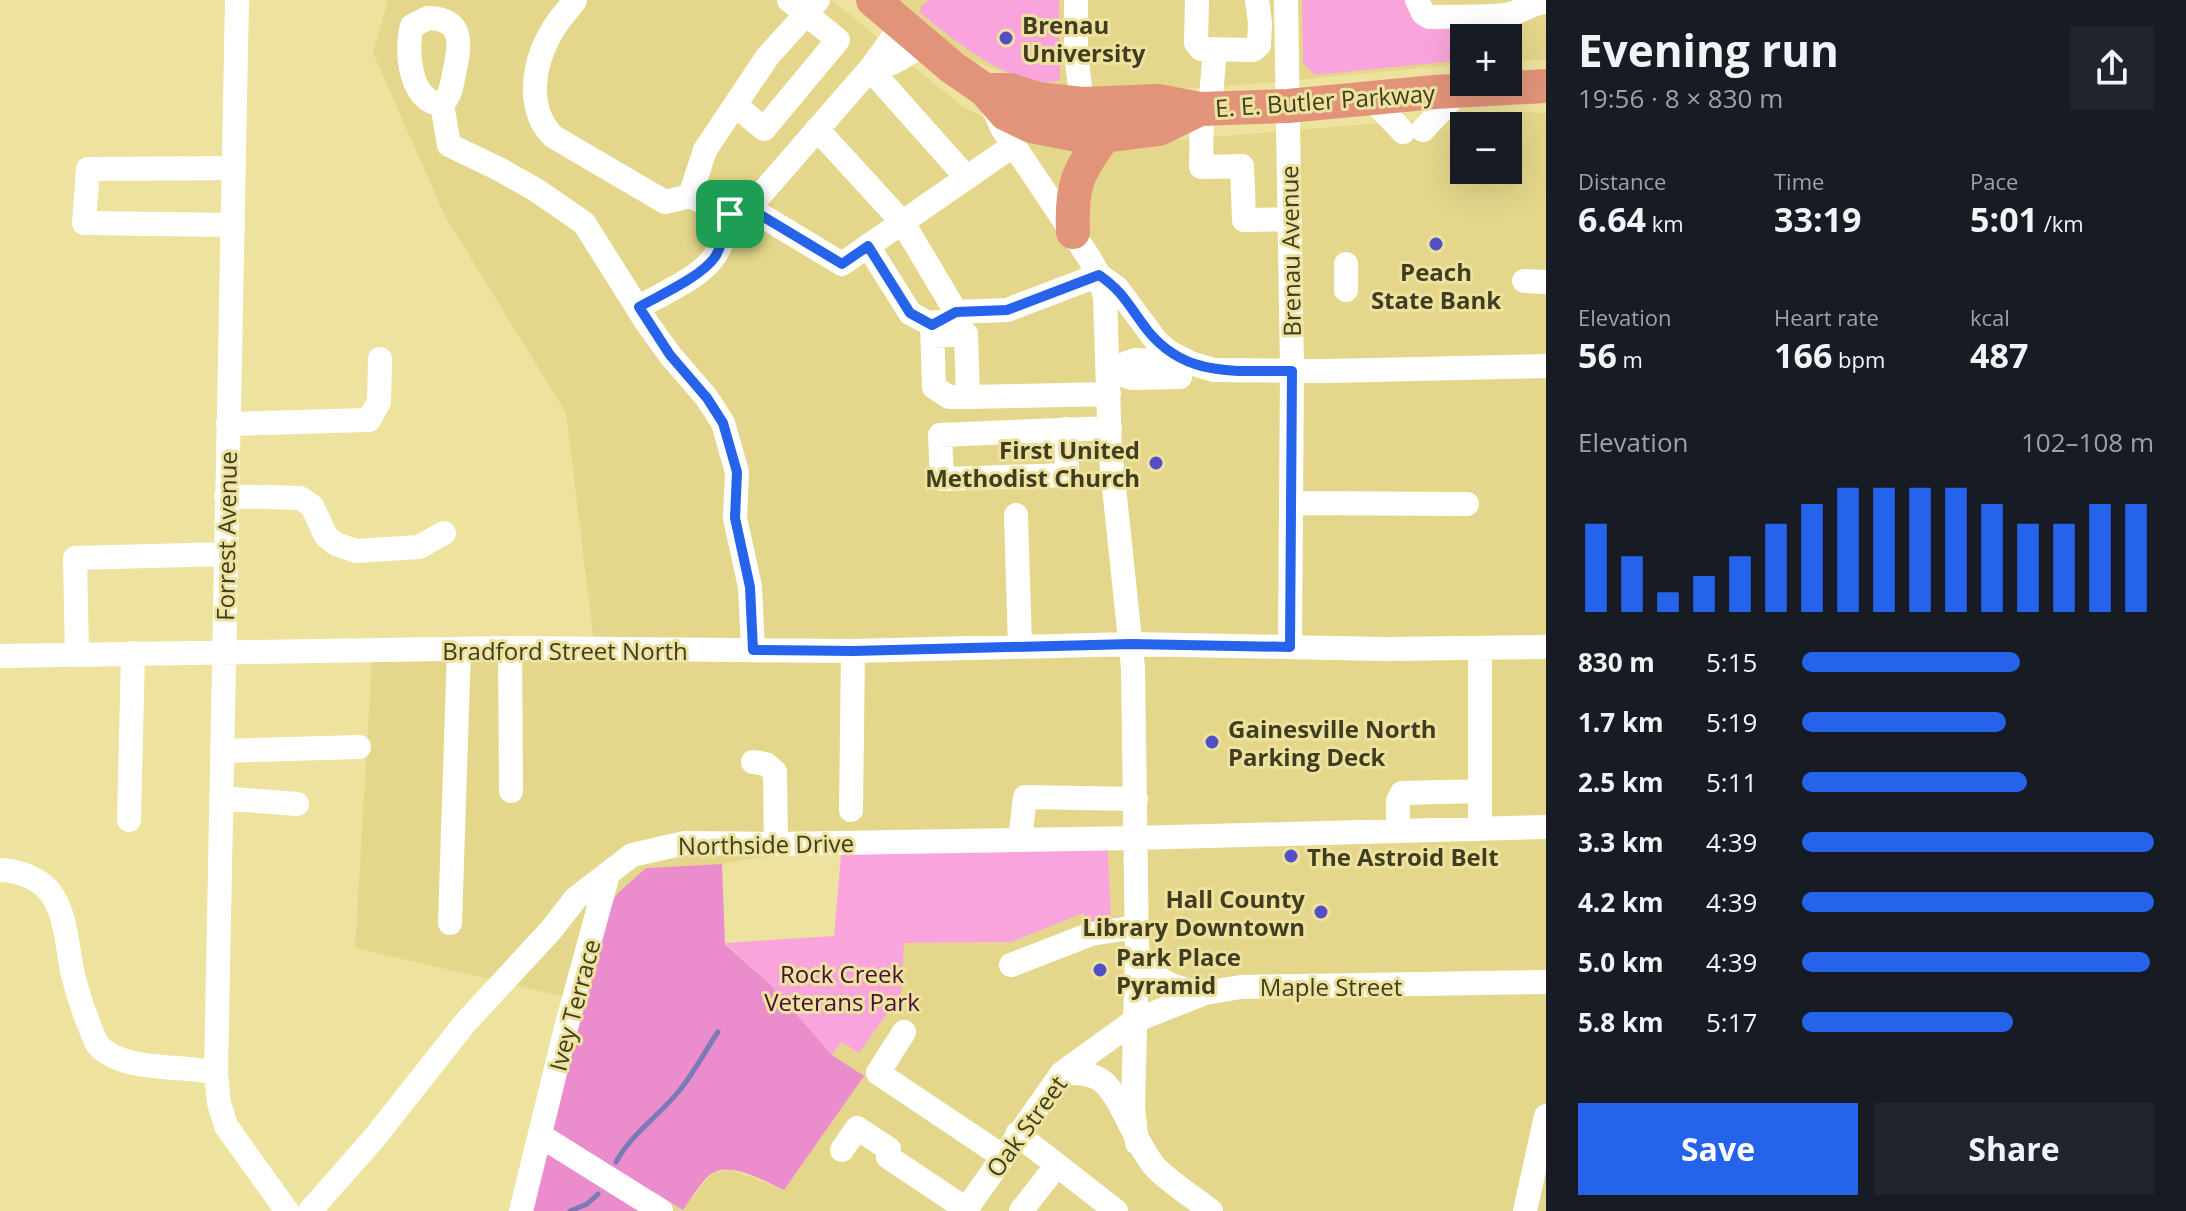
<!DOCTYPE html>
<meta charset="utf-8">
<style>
:root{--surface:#171b24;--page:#20242c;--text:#f1f3f6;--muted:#9ea1a6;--accent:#2563eb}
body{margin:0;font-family:"Open Sans",sans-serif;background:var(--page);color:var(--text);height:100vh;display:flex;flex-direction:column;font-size:30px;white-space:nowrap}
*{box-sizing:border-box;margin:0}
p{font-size:26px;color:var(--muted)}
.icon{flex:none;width:44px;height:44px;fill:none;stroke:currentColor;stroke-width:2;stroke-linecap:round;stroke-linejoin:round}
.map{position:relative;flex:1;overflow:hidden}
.drawer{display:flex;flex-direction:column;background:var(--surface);width:640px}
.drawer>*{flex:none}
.tools{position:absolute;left:1450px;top:24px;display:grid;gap:16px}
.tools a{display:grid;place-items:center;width:72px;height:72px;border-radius:0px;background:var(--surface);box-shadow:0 8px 32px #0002;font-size:40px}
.pin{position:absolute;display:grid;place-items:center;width:68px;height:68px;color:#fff;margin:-34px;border-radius:16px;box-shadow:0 4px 12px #0006}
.round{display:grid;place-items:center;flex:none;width:84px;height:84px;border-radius:0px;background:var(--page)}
.head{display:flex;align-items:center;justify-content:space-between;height:136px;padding:0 32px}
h1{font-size:44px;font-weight:700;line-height:60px}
.figures{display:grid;grid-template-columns:repeat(3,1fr);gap:12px;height:136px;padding:8px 32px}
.figures div{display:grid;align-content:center}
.figures b{font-size:34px;font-weight:700}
.figures small{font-size:22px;font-weight:400}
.figures p{font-size:22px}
.chart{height:224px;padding:16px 32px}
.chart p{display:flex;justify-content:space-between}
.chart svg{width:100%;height:144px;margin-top:8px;stroke:var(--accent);stroke-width:6}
.action{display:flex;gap:16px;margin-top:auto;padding:16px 32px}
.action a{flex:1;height:92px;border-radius:0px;background:var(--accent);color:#fff;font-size:32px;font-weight:700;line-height:92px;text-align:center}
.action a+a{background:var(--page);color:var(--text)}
ul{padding:0 32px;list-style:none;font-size:26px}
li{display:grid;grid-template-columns:128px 96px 1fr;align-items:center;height:60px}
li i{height:20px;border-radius:10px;background:var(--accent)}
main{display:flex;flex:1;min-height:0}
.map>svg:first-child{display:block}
.built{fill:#e4d78b;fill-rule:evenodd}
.green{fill:#faa4dd}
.forest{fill:#eb8ccc}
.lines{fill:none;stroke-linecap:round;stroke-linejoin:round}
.stream{stroke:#7a7bb6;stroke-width:5}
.minor{stroke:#fff;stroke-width:24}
.highway{stroke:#e19479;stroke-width:34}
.route-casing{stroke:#fff;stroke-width:16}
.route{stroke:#2563eb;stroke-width:10}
.poi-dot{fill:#554fc6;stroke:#ede29e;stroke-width:3}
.labels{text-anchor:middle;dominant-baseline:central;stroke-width:6;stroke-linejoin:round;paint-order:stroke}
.poi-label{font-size:24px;font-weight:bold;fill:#413d21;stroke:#ede29e;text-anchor:start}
.street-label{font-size:24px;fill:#413d21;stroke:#ede29e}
.park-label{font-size:24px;fill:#480f3a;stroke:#ede29e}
</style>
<main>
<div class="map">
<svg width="1546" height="1211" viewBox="0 0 1546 1211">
<rect width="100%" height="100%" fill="#ede29e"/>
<path class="built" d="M 388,0 L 832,0 L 962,106 L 1033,143 L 1068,149 L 1516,112 L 1546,113 L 1546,1211 L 640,1211 L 652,1191 L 683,1210 L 711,1174 L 729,1169 L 784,1190 L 863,1076 L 832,1055 L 842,1042 L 859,1053 L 904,943 L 1012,942 L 1084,912 L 1111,918 L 842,843 L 722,864 L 646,868 L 574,999 L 355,948 L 373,646 L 595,650 L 566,413 L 445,216 L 373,53 ZM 1464,126 L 1508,126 L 1508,170 L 1464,170 Z
M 896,0 L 1546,0 L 1546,60 L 1508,61 L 1508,38 L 1464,38 L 1464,64 L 1218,87 L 1093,92 L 1042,87 L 971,60 Z"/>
<path class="green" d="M 929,0 L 1059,0 L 1060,80 C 1020,95 950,37 920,13 L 921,6 Z
M 1302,0 L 1409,0 L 1479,25 L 1479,38 L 1464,38 L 1464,60 L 1315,75 L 1303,63 Z
M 1107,838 L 1111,917 L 1090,926 L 1083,913 L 1012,942 L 904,943 L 901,994 L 859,1053 L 842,1042 L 832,1055 L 770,984 L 725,943 L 834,936 L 842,843 Z"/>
<path class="forest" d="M 722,864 L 725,944 L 770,984 L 832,1055 L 864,1076 L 784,1190 C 765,1182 731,1160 711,1174 C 702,1180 690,1201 683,1210 L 652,1191 L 640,1211 L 521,1211 L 594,928 L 618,893 L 646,868 Z"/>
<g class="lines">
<path class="stream" d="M 616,1162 C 632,1133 659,1116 679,1091 C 694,1073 705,1051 718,1032
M 570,1211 L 587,1204 L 598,1194"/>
<path class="minor" d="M 237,0 L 216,1073 L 219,1103 L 226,1126 L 287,1211
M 575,0 C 568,10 558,20 552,31 C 533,63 525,110 554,137 L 665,202 L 690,196 L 730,214 L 749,208
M 1076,0 L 1076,53 L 1082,104
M 1197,0 L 1196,43 L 1201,49 L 1253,50 L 1259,45 L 1260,23 L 1257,0
M 1286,0 L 1292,371 L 1290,647
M 1417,0 L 1423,13 L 1429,17 C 1454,16 1480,18 1505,15 C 1521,13 1530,3 1546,2
M 428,18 C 463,19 461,42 455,69 C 452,82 452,94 442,104 C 410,103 405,51 412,26 Z
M 902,25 L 870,69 L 749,208 L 842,264 L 1014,145
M 870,69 L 967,178
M 870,69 L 892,63 L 925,44
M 1370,97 L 1403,132
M 991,103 L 1002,128 L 1088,256 L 1099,275 L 1105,297 L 1110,449 L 1133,668 L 1137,952 L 1133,1107 L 1137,1143
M 442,104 L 449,145 L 501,170 L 536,190 L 584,223 L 647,323 L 670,355 L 707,398 L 723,423 L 737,472 L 735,518 L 750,587 L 753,650
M 735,105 L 768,56 L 806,14 L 789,0
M 1202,109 L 1201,167 L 1242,166 L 1244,220 L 1290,219
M 1210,109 L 1215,49
M 817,129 L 903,223 L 956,312 L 1007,310 L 1099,275 L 1117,288 L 1157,342 L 1169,352 L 1190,363
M 1423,130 L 1460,90
M 690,196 L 705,150 L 735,105 L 764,129 L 838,40 L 806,14 L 818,0
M 233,225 L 84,223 L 88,169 L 233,168
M 868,246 L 910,313 L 932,325
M 1524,281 L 1546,282
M 1346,290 L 1346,264
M 639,307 C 660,295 701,277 714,257 C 723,244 726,228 730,214
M 936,322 L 932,325 L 934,387 L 949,397 L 968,397
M 933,336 L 966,334 L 968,397 L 1109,394
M 1108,370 L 1135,360 L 1190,363 L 1214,370 L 1327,371 L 1546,366
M 1108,370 L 1132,378 L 1180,377
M 228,424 L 369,420 L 379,402 L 380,359
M 1066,429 L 1067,475 L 942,479 L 940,435 L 1110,428
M 226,496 L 300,498 L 312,506 L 326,536 L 336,544 L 356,551 L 419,547 L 444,533
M 1292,503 L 1467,504
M 1016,515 L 1020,647
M 510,648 L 511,791
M 1480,648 L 1480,829
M 77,655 L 75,558 L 225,554
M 0,656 L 510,648 L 853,651 L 1131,644 L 1386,649 L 1546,647
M 222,751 L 359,747
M 753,762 L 766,764 L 775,772 L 776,844
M 221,798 L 297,804
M 851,810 L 853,651
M 129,820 L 133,653
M 1398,831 L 1398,801 L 1402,793 L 1480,791
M 1020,840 L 1025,797 L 1136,799
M 0,870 C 17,870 39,878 50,892 C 67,914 67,949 73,975 C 77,991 82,1007 88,1022 C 91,1029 94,1039 98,1045 C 123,1073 182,1064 216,1073
M 450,923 L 459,649
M 1137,952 C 1159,982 1165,986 1202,993
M 1011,965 L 1091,934 L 1137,927
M 904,1032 L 878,1073 L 1002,1156
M 1062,1073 C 1075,1073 1087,1072 1099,1079 C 1119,1089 1136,1147 1156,1168 C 1172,1184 1193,1197 1211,1211
M 1017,1134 L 1057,1165
M 541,1136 L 661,1211
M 842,1150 L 857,1128 L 889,1149 L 888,1157 L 966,1209
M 310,1211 L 375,1137 L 465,1023 L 551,930 L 576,898 L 632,855 L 685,843 L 776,844 L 1136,838 L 1546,827
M 521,1211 L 566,1028 L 608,874
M 965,1211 L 1062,1073 L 1134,1021 L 1205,993 L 1241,987 L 1546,982
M 1021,1211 L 1057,1165 L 1116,1211
M 1525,1211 L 1546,1116"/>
<path class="highway" d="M 873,0 L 953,68 L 985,90 L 1006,114 L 1031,126 L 1078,135 L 1104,136 L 1159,129 L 1200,109
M 985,90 L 1010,90 L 1038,99 L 1082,104 L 1158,101 L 1200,109 L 1288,106 L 1435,92 L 1546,86
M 1073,232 C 1071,186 1077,173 1104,136 L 1093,125"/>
</g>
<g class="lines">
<defs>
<path id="route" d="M 749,208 L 842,264 L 868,246 L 910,313 L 932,325 L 956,312 L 1007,310 L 1099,275 C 1125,293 1129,307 1148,331 C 1187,379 1237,370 1292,371 L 1290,647 L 1131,644 L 853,651 L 753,650 L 750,587 L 735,518 L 737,472 L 723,423 L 707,398 L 670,355 L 639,307 C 660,295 701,277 715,257 C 723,244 726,228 730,214 Z"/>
</defs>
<use href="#route" class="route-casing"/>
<use href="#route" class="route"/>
</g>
<g class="poi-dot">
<circle cx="1006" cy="38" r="8"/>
<circle cx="1436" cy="244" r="8"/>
<circle cx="1156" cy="463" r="8"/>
<circle cx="1212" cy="742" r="8"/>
<circle cx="1291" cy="856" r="8"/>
<circle cx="1321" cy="912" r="8"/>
<circle cx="1100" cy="970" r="8"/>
</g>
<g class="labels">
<g class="poi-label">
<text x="1022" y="24">Brenau<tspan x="1022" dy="28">University</tspan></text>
<text x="1436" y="271" text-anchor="middle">Peach<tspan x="1436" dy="28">State Bank</tspan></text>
<text x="1140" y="449" text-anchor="end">First United<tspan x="1140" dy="28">Methodist Church</tspan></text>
<text x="1228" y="728">Gainesville North<tspan x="1228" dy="28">Parking Deck</tspan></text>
<text x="1307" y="856">The Astroid Belt</text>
<text x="1305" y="898" text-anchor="end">Hall County<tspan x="1305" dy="28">Library Downtown</tspan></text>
<text x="1116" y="956">Park Place<tspan x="1116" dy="28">Pyramid</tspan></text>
</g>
<g class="street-label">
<text transform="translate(1325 100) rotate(-4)">E. E. Butler Parkway</text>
<text transform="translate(1290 251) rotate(-91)">Brenau Avenue</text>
<text transform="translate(226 536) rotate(-89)">Forrest Avenue</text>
<text x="565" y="650">Bradford Street North</text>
<text transform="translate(766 844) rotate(-1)">Northside Drive</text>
<text x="1331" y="986">Maple Street</text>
<text transform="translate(574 1005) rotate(-75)">Ivey Terrace</text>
<text transform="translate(1026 1126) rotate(-54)">Oak Street</text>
</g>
<g class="park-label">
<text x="842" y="973">Rock Creek<tspan x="842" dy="28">Veterans Park</tspan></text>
</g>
</g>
</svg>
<div class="tools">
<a>+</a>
<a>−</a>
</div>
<div class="pin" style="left:730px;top:214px;background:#1e9e55"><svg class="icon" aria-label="arrive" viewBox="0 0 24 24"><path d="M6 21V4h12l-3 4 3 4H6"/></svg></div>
</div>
<section class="drawer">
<div class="head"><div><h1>Evening run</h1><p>19:56 · 8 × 830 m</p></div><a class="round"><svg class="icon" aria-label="share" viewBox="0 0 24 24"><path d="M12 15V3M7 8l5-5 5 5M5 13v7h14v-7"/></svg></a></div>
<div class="figures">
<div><p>Distance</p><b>6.64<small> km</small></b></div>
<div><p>Time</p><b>33:19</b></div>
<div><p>Pace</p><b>5:01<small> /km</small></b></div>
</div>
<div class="figures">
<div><p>Elevation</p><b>56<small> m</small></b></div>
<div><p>Heart rate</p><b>166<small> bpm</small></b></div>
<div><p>kcal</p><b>487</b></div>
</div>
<div class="chart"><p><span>Elevation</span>102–108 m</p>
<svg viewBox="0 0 160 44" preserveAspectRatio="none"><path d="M5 44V17M15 44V27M25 44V38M35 44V33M45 44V27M55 44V17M65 44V11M75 44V6M85 44V6M95 44V6M105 44V6M115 44V11M125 44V17M135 44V17M145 44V11M155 44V11"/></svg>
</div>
<ul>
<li><b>830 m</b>5:15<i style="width:62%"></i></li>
<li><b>1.7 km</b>5:19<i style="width:58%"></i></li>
<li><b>2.5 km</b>5:11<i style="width:64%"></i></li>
<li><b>3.3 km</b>4:39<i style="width:100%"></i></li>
<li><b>4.2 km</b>4:39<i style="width:100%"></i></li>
<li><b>5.0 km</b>4:39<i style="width:99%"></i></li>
<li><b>5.8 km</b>5:17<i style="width:60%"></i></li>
</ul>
<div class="action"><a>Save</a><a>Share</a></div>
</section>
</main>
